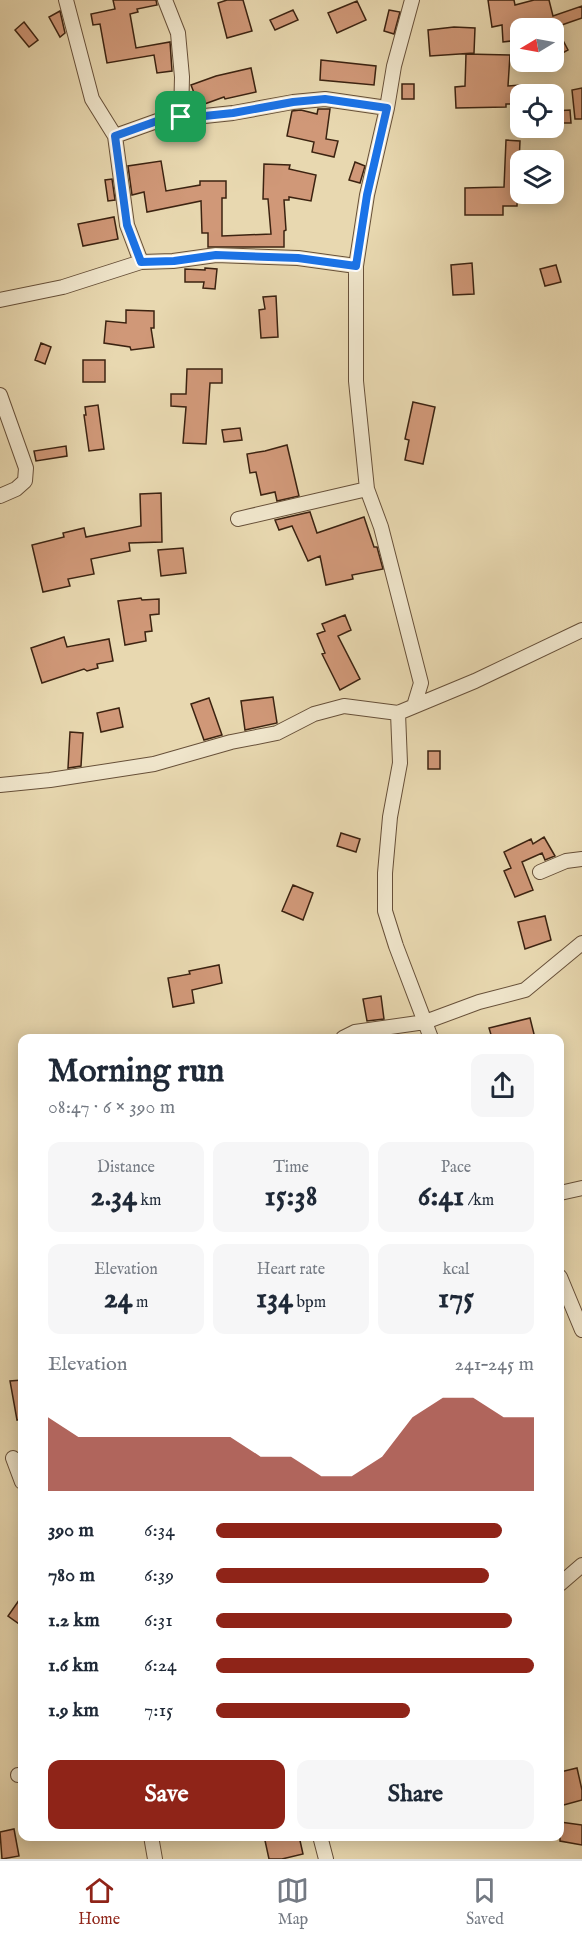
<!DOCTYPE html>
<meta charset="utf-8">
<style>
:root{--surface:#fff;--page:#f6f6f7;--text:#1f2937;--muted:#747a83;--line:#e0e1e3;--accent:#8f2418}
body{margin:0;font-family:"IM FELL English",serif;background:var(--page);color:var(--text);height:100vh;display:flex;flex-direction:column;font-size:22px;white-space:nowrap}
*{box-sizing:border-box;margin:0}
p{font-size:20px;color:var(--muted)}
.icon{flex:none;width:33px;height:33px;fill:none;stroke:currentColor;stroke-width:2;stroke-linecap:round;stroke-linejoin:round}
.map{position:relative;flex:1;overflow:hidden}
.side{position:absolute;left:18px;top:1034px;width:546px;height:807px;display:flex;flex-direction:column;background:var(--surface);border-radius:12px;box-shadow:0 3px 15px #0003}
.side>*{flex:none}
.needle{width:39px;rotate:260deg}
.fabs{position:absolute;left:510px;top:18px;display:grid;gap:12px}
.fabs a{display:grid;place-items:center;width:54px;height:54px;border-radius:12px;background:var(--surface);box-shadow:0 3px 15px #0003;font-size:30px}
.pin{position:absolute;display:grid;place-items:center;width:51px;height:51px;color:#fff;margin:-26px;border-radius:12px;box-shadow:0 3px 9px #0006}
.round{display:grid;place-items:center;flex:none;width:63px;height:63px;border-radius:12px;background:var(--page)}
.headline{display:flex;align-items:center;justify-content:space-between;height:102px;padding:0 30px}
h1{font-size:33px;font-weight:700;line-height:45px}
.figures{display:grid;grid-template-columns:repeat(3,1fr);gap:9px;height:102px;padding:6px 30px}
.figures div{display:grid;align-content:center;border-radius:12px;background:var(--page);text-align:center}
.figures b{font-size:30px;font-weight:700}
.figures small{font-size:16px;font-weight:400}
.figures p{font-size:16px}
.chart{height:168px;padding:12px 30px}
.chart p{display:flex;justify-content:space-between}
.chart svg{width:100%;height:108px;margin-top:6px;fill:var(--accent);opacity:.7}
.primary-button{display:flex;gap:12px;margin-top:auto;padding:12px 30px}
.primary-button a{flex:1;height:69px;border-radius:12px;background:var(--accent);color:#fff;font-size:24px;font-weight:700;line-height:69px;text-align:center}
.primary-button a+a{background:var(--page);color:var(--text)}
ul{padding:0 30px;list-style:none;font-size:20px}
li{display:grid;grid-template-columns:96px 72px 1fr;align-items:center;height:45px}
li i{height:15px;border-radius:8px;background:var(--accent)}
.tabs{display:flex;justify-content:space-around;align-items:center;height:84px;border-top:2px solid var(--line);background:var(--surface);font-size:16px;color:var(--muted)}
.tabs a{display:grid;justify-items:center;gap:3px}
.tabs .selected{color:var(--accent)}
.map>svg:first-child{display:block}
.building{fill:#d09878;stroke:#3c2311;stroke-width:1.5}
.lines{fill:none;stroke-linecap:round;stroke-linejoin:round}
.street-casing{stroke:#675039;stroke-width:16}
.street{stroke:#f0e6cc;stroke-width:14}
.route-casing{stroke:#fff;stroke-width:12}
.route{stroke:#1a73e8;stroke-width:8}
</style>
<div class="map">
<svg width="582" height="1859" viewBox="0 0 582 1859">
<rect width="100%" height="100%" fill="#e8d8b0"/>
<filter id="stains"><feTurbulence type="fractalNoise" baseFrequency=".00333" numOctaves="4"/><feColorMatrix values="0 0 0 0 .2 0 0 0 0 .09 0 0 0 0 .02 0 0 0 .5 -.17"/></filter>
<radialGradient id="worn" r=".72"><stop offset=".6" stop-color="#630" stop-opacity="0"/><stop offset="1" stop-color="#630" stop-opacity=".3"/></radialGradient>
<path class="building" d="M 113,0 L 156,0 L 157,5 L 137,9 L 138,12 L 130,14 L 136,48 L 170,42 L 172,71 L 157,73 L 154,55 L 107,63 L 100,24 L 93,25 L 91,14 L 115,9 Z
M 227,0 L 243,0 L 252,31 L 227,38 L 218,3 Z
M 488,0 L 514,0 L 515,5 L 534,0 L 549,0 L 553,16 L 582,6 L 582,18 L 556,27 L 568,50 L 554,58 L 554,28 L 517,28 L 519,40 L 503,42 L 502,25 L 492,27 Z
M 357,1 L 366,20 L 337,33 L 328,13 Z
M 293,10 L 298,20 L 275,30 L 270,20 Z
M 389,10 L 400,12 L 394,34 L 384,31 Z
M 60,11 L 65,33 L 60,37 L 49,17 Z
M 24,22 L 38,40 L 29,47 L 15,30 Z
M 454,27 L 475,28 L 474,53 L 430,56 L 428,30 Z
M 466,54 L 510,55 L 508,86 L 520,85 L 520,104 L 506,104 L 506,107 L 456,108 L 455,87 L 465,86 Z
M 321,60 L 376,66 L 374,85 L 320,80 Z
M 251,68 L 256,92 L 225,99 L 224,97 L 199,106 L 191,85 L 216,76 Z
M 402,84 L 414,84 L 414,99 L 402,99 Z
M 582,88 L 582,119 L 575,119 L 572,90 Z
M 318,109 L 330,109 L 326,139 L 338,141 L 334,157 L 312,152 L 314,142 L 287,136 L 292,111 L 301,110 L 317,114 Z
M 570,110 L 571,123 L 554,123 L 554,111 Z
M 506,140 L 520,141 L 517,206 L 503,206 L 503,215 L 465,215 L 465,188 L 504,187 Z
M 161,161 L 166,191 L 200,185 L 200,181 L 226,181 L 226,198 L 222,198 L 222,236 L 271,234 L 268,199 L 263,199 L 264,164 L 290,165 L 289,169 L 316,175 L 311,201 L 289,197 L 289,200 L 284,200 L 286,230 L 284,231 L 284,247 L 208,247 L 208,233 L 202,233 L 201,201 L 147,212 L 144,192 L 132,195 L 128,166 Z
M 355,162 L 365,166 L 360,183 L 349,180 Z
M 112,179 L 115,200 L 108,201 L 105,180 Z
M 114,217 L 118,239 L 83,246 L 78,224 Z
M 472,263 L 474,294 L 453,295 L 451,265 Z
M 556,265 L 561,282 L 545,286 L 540,269 Z
M 205,268 L 217,269 L 215,289 L 203,288 L 204,282 L 185,282 L 185,269 L 205,270 Z
M 276,296 L 278,337 L 261,338 L 259,310 L 265,309 L 263,297 Z
M 126,310 L 154,311 L 154,328 L 151,328 L 154,347 L 131,350 L 130,347 L 104,343 L 106,321 L 126,323 Z
M 41,343 L 51,347 L 45,364 L 35,360 Z
M 83,360 L 105,360 L 105,382 L 83,382 Z
M 187,369 L 222,369 L 222,383 L 210,383 L 206,444 L 183,443 L 186,407 L 171,406 L 171,394 L 186,394 Z
M 413,402 L 435,407 L 423,464 L 405,460 L 409,440 L 405,439 Z
M 98,405 L 104,449 L 89,451 L 84,415 L 86,415 L 85,407 Z
M 240,428 L 242,440 L 224,442 L 222,430 Z
M 287,445 L 299,496 L 277,501 L 275,492 L 261,495 L 256,472 L 250,473 L 247,454 L 265,451 Z
M 66,446 L 67,456 L 36,461 L 34,451 Z
M 161,493 L 162,542 L 129,543 L 130,551 L 91,559 L 94,574 L 68,579 L 70,586 L 43,592 L 32,545 L 64,537 L 63,533 L 84,528 L 86,537 L 141,526 L 140,494 Z
M 310,512 L 317,533 L 364,517 L 374,547 L 377,547 L 383,569 L 352,575 L 353,579 L 326,585 L 320,556 L 308,561 L 292,526 L 279,530 L 275,520 Z
M 183,548 L 186,573 L 161,576 L 158,550 Z
M 141,598 L 142,600 L 159,599 L 159,614 L 150,615 L 152,631 L 145,632 L 146,641 L 125,645 L 118,601 Z
M 345,615 L 351,630 L 338,636 L 360,679 L 340,690 L 322,654 L 325,653 L 317,634 L 325,631 L 322,624 Z
M 64,637 L 67,647 L 109,639 L 113,661 L 97,664 L 98,668 L 87,671 L 84,669 L 42,683 L 31,648 Z
M 273,697 L 277,723 L 245,730 L 241,701 Z
M 209,698 L 222,735 L 204,740 L 191,704 Z
M 119,708 L 123,727 L 101,732 L 97,713 Z
M 70,732 L 83,733 L 81,766 L 68,768 Z
M 428,751 L 440,751 L 440,769 L 428,769 Z
M 341,833 L 360,839 L 356,852 L 337,846 Z
M 544,837 L 555,856 L 545,860 L 542,853 L 522,862 L 533,890 L 515,897 L 504,871 L 511,868 L 504,852 L 531,839 L 533,844 Z
M 293,885 L 313,893 L 303,920 L 282,911 Z
M 545,916 L 551,940 L 525,949 L 518,922 Z
M 219,965 L 222,983 L 192,990 L 194,1003 L 173,1007 L 168,978 L 190,974 L 189,971 Z
M 381,996 L 384,1019 L 367,1021 L 363,999 Z
M 530,1018 L 535,1038 L 492,1038 L 489,1028 Z
M 22,1380 L 22,1419 L 17,1420 L 10,1381 Z
M 22,1596 L 22,1626 L 8,1616 Z
M 577,1768 L 582,1790 L 582,1800 L 560,1806 L 560,1772 Z
M 560,1822 L 582,1825 L 582,1845 L 560,1841 Z
M 14,1829 L 19,1856 L 2,1859 L 0,1832 Z
M 264,1836 L 299,1836 L 303,1854 L 282,1859 L 269,1859 Z"/>
<g class="lines">
<defs>
<path id="street" d="M 66,0 L 92,99 L 115,136 L 127,225 L 141,262
M 165,0 L 178,33 L 182,77 L 181,117
M 412,0 L 394,66 L 387,108 L 367,195 L 356,266 L 356,381 L 367,489 L 381,527 L 421,683 L 414,706
M 115,136 L 157,121 L 233,113 L 293,102 L 325,99 L 387,108
M 0,300 L 63,287 L 141,262 L 173,261 L 216,255 L 298,258 L 356,266
M 0,395 L 26,468 L 25,481 L 16,489 L 0,496
M 238,519 L 367,489
M 398,713 L 400,763 L 390,817 L 385,873 L 385,911 L 396,946 L 431,1038
M 0,785 L 50,780 L 154,764 L 231,742 L 277,733 L 314,714 L 344,706 L 398,713 L 475,681 L 582,630
M 540,872 L 566,861 L 582,859
M 343,1038 L 355,1032 L 425,1022 L 479,1002 L 525,990 L 582,943
M 560,1193 L 582,1188
M 560,1277 L 582,1330
M 13,1458 L 22,1482
M 560,1584 L 582,1565
M 18,1775 L 22,1775
M 151,1836 L 155,1859
M 320,1836 L 326,1859"/>
</defs>
<use href="#street" class="street-casing"/>
<use href="#street" class="street"/>
</g>
<g class="lines">
<defs>
<path id="route" d="M 325,99 L 387,108 L 367,195 L 356,266 L 298,258 L 216,255 L 174,261 L 141,262 L 127,225 L 115,136 L 157,121 L 233,113 L 293,102 Z"/>
</defs>
<use href="#route" class="route-casing"/>
<use href="#route" class="route"/>
</g>
<rect width="100%" height="100%" filter="url(#stains)"/>
<rect width="100%" height="100%" fill="url(#worn)"/>
</svg>
<div class="fabs">
<a><svg class="needle" viewBox="-14 -14 28 28"><path d="M0-13l5 13h-10z" fill="#e53935"/><path d="M0 13l5-13h-10z" fill="#747a83"/></svg></a>
<a><svg class="icon" aria-label="locate" viewBox="0 0 24 24"><circle cx="12" cy="12" r="6"/><path d="M12 2v4M12 18v4M2 12h4M18 12h4"/></svg></a>
<a><svg class="icon" aria-label="layers" viewBox="0 0 24 24"><path d="M12 4l9 5-9 5-9-5zM3 14l9 5 9-5"/></svg></a>
</div>
<div class="pin" style="left:181px;top:117px;background:#1e9e55"><svg class="icon" aria-label="arrive" viewBox="0 0 24 24"><path d="M6 21V4h12l-3 4 3 4H6"/></svg></div>
<section class="side">
<div class="headline"><div><h1>Morning run</h1><p>08:47 · 6 × 390 m</p></div><a class="round"><svg class="icon" aria-label="share" viewBox="0 0 24 24"><path d="M12 15V3M7 8l5-5 5 5M5 13v7h14v-7"/></svg></a></div>
<div class="figures">
<div><p>Distance</p><b>2.34<small> km</small></b></div>
<div><p>Time</p><b>15:38</b></div>
<div><p>Pace</p><b>6:41<small> /km</small></b></div>
</div>
<div class="figures">
<div><p>Elevation</p><b>24<small> m</small></b></div>
<div><p>Heart rate</p><b>134<small> bpm</small></b></div>
<div><p>kcal</p><b>175</b></div>
</div>
<div class="chart"><p><span>Elevation</span>241–245 m</p>
<svg viewBox="0 0 160 44" preserveAspectRatio="none"><path d="M0 44V14L10 22L20 22L30 22L40 22L50 22L60 22L70 30L80 30L90 38L100 38L110 30L120 14L130 6L140 6L150 14L160 14V44z"/></svg>
</div>
<ul>
<li><b>390 m</b>6:34<i style="width:90%"></i></li>
<li><b>780 m</b>6:39<i style="width:86%"></i></li>
<li><b>1.2 km</b>6:31<i style="width:93%"></i></li>
<li><b>1.6 km</b>6:24<i style="width:100%"></i></li>
<li><b>1.9 km</b>7:15<i style="width:61%"></i></li>
</ul>
<div class="primary-button"><a>Save</a><a>Share</a></div>
</section>
</div>
<nav class="tabs">
<a class="selected"><svg class="icon" aria-label="home" viewBox="0 0 24 24"><path d="M3 11l9-7 9 7M6 9v11h12V9"/></svg>Home</a>
<a><svg class="icon" aria-label="map" viewBox="0 0 24 24"><path d="M3 6l6-2 6 2 6-2v14l-6 2-6-2-6 2zM9 4v14M15 6v14"/></svg>Map</a>
<a><svg class="icon" aria-label="saved" viewBox="0 0 24 24"><path d="M7 4h10v16l-5-4-5 4z"/></svg>Saved</a>
</nav>
